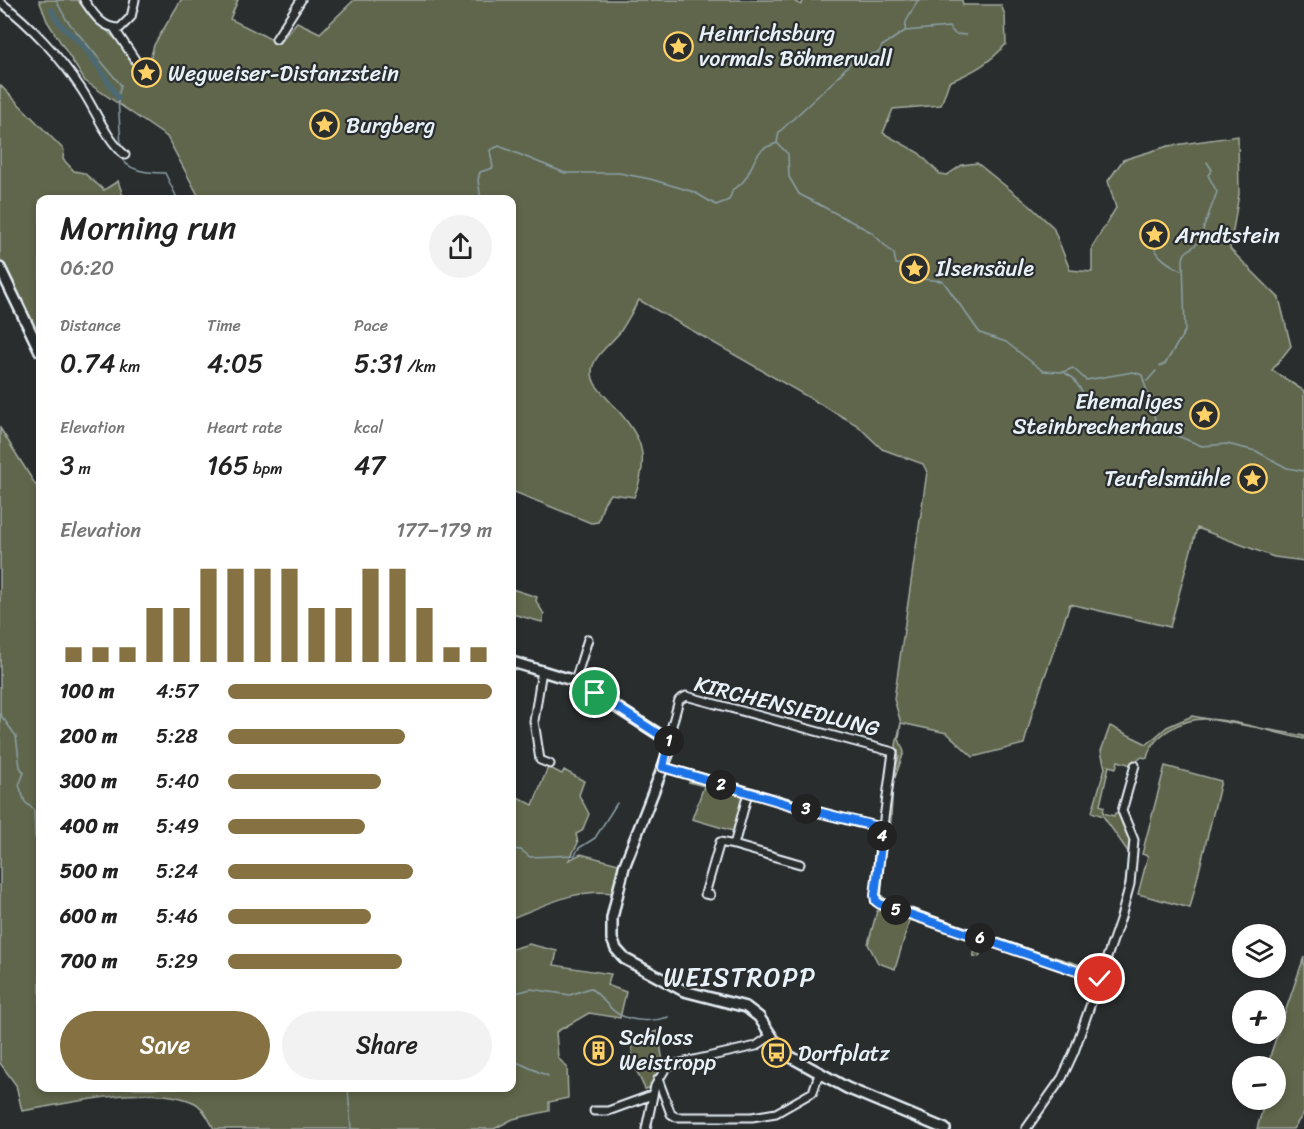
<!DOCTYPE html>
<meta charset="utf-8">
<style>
:root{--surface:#fff;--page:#f2f2f2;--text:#222;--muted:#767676;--accent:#857141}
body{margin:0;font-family:Sriracha,sans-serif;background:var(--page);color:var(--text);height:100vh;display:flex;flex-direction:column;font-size:22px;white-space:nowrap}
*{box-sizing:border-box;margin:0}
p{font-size:20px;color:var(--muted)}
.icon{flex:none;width:33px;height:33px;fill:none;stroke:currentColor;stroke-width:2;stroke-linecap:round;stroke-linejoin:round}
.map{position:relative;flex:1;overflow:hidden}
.details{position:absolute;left:36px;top:195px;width:480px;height:897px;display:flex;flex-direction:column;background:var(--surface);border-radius:12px;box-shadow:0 3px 9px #0003}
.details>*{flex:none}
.buttons{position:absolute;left:1232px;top:924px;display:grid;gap:12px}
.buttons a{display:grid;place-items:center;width:54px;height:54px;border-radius:50%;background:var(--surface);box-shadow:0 3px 9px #0003;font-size:30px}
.pin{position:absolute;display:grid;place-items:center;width:51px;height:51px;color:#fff;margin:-26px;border:3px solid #fff;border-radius:50%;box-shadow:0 2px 6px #0007}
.km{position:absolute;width:30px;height:30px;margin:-15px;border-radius:50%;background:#222;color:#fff;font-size:16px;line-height:30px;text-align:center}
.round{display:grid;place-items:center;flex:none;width:63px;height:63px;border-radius:32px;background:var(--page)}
.head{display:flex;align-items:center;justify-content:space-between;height:102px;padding:0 24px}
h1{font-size:33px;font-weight:600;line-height:45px}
.metrics{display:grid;grid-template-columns:repeat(3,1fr);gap:9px;height:102px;padding:6px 24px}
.metrics div{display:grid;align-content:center}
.metrics b{font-size:26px;font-weight:600}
.metrics small{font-size:16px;font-weight:400}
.metrics p{font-size:16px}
.chart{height:168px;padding:12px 24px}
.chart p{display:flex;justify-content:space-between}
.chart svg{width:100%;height:108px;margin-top:6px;stroke:var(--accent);stroke-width:6}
.action{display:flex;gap:12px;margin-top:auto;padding:12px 24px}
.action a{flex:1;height:69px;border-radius:36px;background:var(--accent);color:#fff;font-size:24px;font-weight:600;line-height:69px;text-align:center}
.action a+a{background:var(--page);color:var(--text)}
ul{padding:0 24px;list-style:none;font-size:20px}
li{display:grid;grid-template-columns:96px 72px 1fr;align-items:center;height:45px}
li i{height:15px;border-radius:8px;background:var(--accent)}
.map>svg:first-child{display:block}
.green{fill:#60664c;stroke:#a4aca2;stroke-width:1.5}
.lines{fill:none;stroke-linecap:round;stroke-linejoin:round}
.stream{stroke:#8ca0a8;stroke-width:1.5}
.canal{stroke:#4e6a72;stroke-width:6}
.street-casing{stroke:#e8f1f8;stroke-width:11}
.secondary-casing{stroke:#e8f1f8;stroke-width:14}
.street{stroke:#2a2d2e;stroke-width:7}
.secondary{stroke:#2a2d2e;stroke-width:9}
.route-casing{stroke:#fff;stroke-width:12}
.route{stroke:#1a73e8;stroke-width:8}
.labels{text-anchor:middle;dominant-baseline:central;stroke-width:4.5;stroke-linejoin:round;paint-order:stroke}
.poi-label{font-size:22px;fill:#e8f1f8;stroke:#2a2d2e;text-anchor:start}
.street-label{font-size:22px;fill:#e8f1f8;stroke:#2a2d2e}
.quarter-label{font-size:26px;letter-spacing:1.5px;fill:#e8f1f8;stroke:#2a2d2e}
</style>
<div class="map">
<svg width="1304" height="1129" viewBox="0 0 1304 1129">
<rect width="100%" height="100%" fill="#2a2d2e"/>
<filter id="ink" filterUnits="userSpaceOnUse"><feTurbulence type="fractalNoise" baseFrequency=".0167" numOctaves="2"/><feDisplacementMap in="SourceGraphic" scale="12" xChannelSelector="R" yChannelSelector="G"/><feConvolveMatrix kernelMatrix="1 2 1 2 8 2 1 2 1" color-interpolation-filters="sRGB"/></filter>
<g filter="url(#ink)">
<path class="green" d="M 39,0 L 78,0 C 98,24 118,40 139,63 L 149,63 L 154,45 L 181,0 L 238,0 L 230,19 L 279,43 L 297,22 L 320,33 L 354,0 L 792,0 L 801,5 L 804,0 L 962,0 L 963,5 L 1001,5 L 1005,15 L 1006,44 C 990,63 973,72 949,82 L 941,105 L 893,109 L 883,133 L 919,153 L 940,174 L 947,175 L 962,165 L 977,163 L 1028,204 L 1053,227 L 1070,270 L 1092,272 L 1092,247 L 1116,208 L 1108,181 L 1123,160 L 1168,146 L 1238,136 L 1239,194 L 1230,249 L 1279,298 L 1291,346 L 1272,370 L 1304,391 L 1304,561 L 1274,557 L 1197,528 L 1170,627 L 1070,604 L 1033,710 L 1024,744 L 973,757 L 947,733 L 901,723 L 899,739 L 904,752 L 893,783 L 890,834 L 883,857 L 878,887 L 882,896 L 890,902 L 993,938 L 1094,969 L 1100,965 L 1105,956 L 1124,894 L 1129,853 L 1103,816 L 1092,812 L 1105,768 L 1101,751 L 1110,726 L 1147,744 L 1167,727 L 1192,716 L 1304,736 L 1304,739 C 1274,733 1235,719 1204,719 C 1182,719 1152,735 1147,758 L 1142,757 L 1131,765 L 1118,761 L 1116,768 L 1109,766 L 1100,805 L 1104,807 L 1103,813 L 1114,816 L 1115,813 L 1120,814 C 1124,823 1129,832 1132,840 C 1139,872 1112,938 1101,969 L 1096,974 L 888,905 L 879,898 L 877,888 L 891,783 L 899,757 L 896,745 L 901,723 L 894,699 L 927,472 L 923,464 L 882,449 L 857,425 L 639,300 C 633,310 627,322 620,332 C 611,344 591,357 592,373 C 592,383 599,389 605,396 C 637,431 654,450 634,497 L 610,494 L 604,503 L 598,522 L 591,523 L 512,491 L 512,200 L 200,199 L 167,137 L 85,81 L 47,21 Z
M 0,85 L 64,150 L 63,159 L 74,171 L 84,173 L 104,190 L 118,181 L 124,199 L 40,200 L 40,343 L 0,263 Z
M 0,428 L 40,492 L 40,1088 L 512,1088 L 512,949 L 529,944 L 557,951 L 554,965 L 611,974 L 607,985 L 626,992 L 620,1018 L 589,1013 L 556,1032 L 558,1058 L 567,1067 L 568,1098 L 549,1102 L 549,1111 L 513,1119 L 494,1129 L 214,1129 C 210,1121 203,1107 195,1103 C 154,1082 68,1104 22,1111 L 16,1085 L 0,1063 Z
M 512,589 L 537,597 L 536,601 L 544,614 L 542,622 L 512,614 Z
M 1165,766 L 1221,781 L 1190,908 L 1138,894 L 1148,856 L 1142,854 Z
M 548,767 L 562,774 L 564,770 L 584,781 L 579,795 L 589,814 L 582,831 L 576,834 L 578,843 L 569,860 L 581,854 L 622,865 L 614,893 C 576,888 546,905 512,918 L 512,794 L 533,805 Z
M 691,779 L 709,784 L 709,787 L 743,794 L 733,831 L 692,819 L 704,786 L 689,782 Z
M 883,909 L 978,939 L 983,944 L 979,957 L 973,956 L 979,942 L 910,919 L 895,969 L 878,963 L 868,944 L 877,911 Z
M 1304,957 L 1304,1113 L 1293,1129 L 1257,1129 L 1265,1100 L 1275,1100 L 1275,1066 L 1269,1066 L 1271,1053 Z
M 658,1031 L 663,1062 L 652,1087 L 645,1089 L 633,1063 L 631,1038 Z"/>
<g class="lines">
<path class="stream" d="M 56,0 L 66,19 L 121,85 L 118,98 L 121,147
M 905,31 L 949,27 L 955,34 L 966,35
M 777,143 L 779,132 L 835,80 L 853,60 L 879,52 L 882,46 L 905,31 L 906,22 L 918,0
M 119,154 C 126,172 150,173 165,173 L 178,200
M 481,200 L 478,180 L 480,172 L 493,168 L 490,150 L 499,146 L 565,173 L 619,173 L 650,179 L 694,192 L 716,205 L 729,200 L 733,189 C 751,182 750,159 763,149 C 766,147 773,145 777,143 L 788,154 L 789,177 L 799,194 L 871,232 L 894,254 L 896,264 L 910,266 L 923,279 L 943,281 L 980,333 L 1006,342 L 1043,371 L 1063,372 L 1073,368 L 1086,380 L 1133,372 L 1142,375 L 1156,422 L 1173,434 L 1202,446 L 1227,444 L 1256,451 L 1287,468 L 1304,471
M 1151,234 C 1152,253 1164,262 1181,270
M 1160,366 L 1165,364 L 1185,331 L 1183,259 L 1185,253 L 1198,243 L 1217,192 L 1208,175 L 1212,170 L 1207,162
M 1065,373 L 1073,378 L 1089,402
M 1147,381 L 1156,371
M 0,714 L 16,736 L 20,767 L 24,773 L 19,785 L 25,802 L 34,810 L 35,836 L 40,853
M 512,849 L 521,850 L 530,857 L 575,855 L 579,848 L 595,838 L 617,803
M 512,994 L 531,989 L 570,995 L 590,988 C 601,995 607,1007 618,1014 C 633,1022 653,1022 669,1017
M 512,1060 L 548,1076
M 348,1088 L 351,1129"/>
<path class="canal" d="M 52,10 C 58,27 72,33 83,46 C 97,62 107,80 118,98"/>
<defs>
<path id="street" d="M 84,0 C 93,13 102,29 120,28 L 131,17 L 135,0
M 0,2 C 31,25 61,58 82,90 C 96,111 106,139 125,155
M 114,28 L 138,64 L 149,74
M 276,39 L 301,0
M 542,670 L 534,721 L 540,760 L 550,764
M 575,681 L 588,639
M 668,740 L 679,700 L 686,696 L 893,752 L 879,856 L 876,901 L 1100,979
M 663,767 L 855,822 L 883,828
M 748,793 L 734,845 L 800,864
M 710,895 L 705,894 L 720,842 L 734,845
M 658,1079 L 671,1114 L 676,1117 L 752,1117 L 776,1113 L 813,1092 L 820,1071
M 594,1111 L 608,1111 L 652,1095
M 646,1129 L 655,1086 L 667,1066 L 756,1046 L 772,1035
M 1026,1129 L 1062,1078 L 1074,1052 L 1121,917 L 1130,884 L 1134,840 L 1122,811 L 1135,765"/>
<path id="secondary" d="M 0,268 L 40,351
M 512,662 L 575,681 L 668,740 L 668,754 L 624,867 L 612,918 L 612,939 L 616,949 L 625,959 L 684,991 L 746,1007 L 759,1017 L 778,1046 L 789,1056 L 847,1088 L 945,1129"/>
</defs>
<use href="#street" class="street-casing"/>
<use href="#secondary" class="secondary-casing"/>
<use href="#street" class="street"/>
<use href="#secondary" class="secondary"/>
</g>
</g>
<g class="lines" filter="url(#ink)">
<defs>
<path id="route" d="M 595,693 L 669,741 L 663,767 L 801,808 L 883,828 L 875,895 L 876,901 L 880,904 L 1100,979"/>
</defs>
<use href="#route" class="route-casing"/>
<use href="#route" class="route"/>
</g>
<defs>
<symbol id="sight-ring" viewBox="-11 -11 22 22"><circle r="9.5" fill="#2a2d2e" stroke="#ffd166" stroke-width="1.5"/><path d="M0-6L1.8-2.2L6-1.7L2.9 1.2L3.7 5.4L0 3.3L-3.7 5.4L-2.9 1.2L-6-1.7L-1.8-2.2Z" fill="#ffd166"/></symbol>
<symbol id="building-ring" viewBox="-11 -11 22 22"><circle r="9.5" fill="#2a2d2e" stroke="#ffd166" stroke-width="1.5"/><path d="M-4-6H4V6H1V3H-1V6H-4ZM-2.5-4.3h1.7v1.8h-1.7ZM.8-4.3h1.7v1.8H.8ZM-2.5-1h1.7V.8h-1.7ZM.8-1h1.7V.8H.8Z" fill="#ffd166"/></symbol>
<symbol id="bus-ring" viewBox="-11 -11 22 22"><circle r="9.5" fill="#2a2d2e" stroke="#ffd166" stroke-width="1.5"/><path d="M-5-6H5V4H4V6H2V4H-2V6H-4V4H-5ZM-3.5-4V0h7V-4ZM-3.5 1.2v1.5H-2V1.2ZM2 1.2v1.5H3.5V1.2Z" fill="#ffd166"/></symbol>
</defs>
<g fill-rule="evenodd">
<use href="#sight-ring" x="662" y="30" width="33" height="33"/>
<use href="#sight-ring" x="130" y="56" width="33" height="33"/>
<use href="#sight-ring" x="308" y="108" width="33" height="33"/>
<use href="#sight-ring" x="1138" y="218" width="33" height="33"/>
<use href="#sight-ring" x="898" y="252" width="33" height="33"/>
<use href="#sight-ring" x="1188" y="398" width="33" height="33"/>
<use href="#sight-ring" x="1236" y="462" width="33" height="33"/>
<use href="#building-ring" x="582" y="1034" width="33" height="33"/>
<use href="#bus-ring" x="760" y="1036" width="33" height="33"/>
</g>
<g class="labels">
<g class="poi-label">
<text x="699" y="33">Heinrichsburg<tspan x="699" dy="25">vormals Böhmerwall</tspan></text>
<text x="168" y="73">Wegweiser-Distanzstein</text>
<text x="346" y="125">Burgberg</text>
<text x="1175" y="235">Arndtstein</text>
<text x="936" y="268">Ilsensäule</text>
<text x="1183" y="401" text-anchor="end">Ehemaliges<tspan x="1183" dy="25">Steinbrecherhaus</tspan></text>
<text x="1231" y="478" text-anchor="end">Teufelsmühle</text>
<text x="619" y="1037">Schloss<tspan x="619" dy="25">Weistropp</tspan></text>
<text x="798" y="1053">Dorfplatz</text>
</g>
<g class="street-label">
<text transform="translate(787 706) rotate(14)">KIRCHENSIEDLUNG</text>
</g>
<g class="quarter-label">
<text x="740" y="977">WEISTROPP</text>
</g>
</g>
</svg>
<div class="buttons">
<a><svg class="icon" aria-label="layers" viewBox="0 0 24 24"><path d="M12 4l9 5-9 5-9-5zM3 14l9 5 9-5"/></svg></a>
<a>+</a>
<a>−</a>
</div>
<div class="pin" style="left:595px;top:693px;background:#1e9e55"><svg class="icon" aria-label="arrive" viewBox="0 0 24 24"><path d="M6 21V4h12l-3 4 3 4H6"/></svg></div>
<div class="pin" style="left:1100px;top:979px;background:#d93025"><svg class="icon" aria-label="check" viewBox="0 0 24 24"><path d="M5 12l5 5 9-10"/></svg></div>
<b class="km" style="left:669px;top:741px">1</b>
<b class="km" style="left:721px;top:785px">2</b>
<b class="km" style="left:806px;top:809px">3</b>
<b class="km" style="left:882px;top:836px">4</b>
<b class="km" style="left:896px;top:910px">5</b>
<b class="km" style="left:980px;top:938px">6</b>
<section class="details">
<div class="head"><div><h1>Morning run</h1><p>06:20</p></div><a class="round"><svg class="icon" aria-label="share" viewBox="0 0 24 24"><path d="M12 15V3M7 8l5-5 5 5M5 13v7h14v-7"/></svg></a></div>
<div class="metrics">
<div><p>Distance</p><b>0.74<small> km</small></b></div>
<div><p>Time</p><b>4:05</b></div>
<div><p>Pace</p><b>5:31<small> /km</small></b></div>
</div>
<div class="metrics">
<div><p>Elevation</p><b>3<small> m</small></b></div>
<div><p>Heart rate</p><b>165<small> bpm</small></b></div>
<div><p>kcal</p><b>47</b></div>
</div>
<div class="chart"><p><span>Elevation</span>177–179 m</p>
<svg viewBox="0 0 160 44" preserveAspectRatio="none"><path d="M5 44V38M15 44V38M25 44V38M35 44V22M45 44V22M55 44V6M65 44V6M75 44V6M85 44V6M95 44V22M105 44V22M115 44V6M125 44V6M135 44V22M145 44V38M155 44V38"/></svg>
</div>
<ul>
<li><b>100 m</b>4:57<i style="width:100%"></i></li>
<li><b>200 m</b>5:28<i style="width:67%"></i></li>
<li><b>300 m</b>5:40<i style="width:58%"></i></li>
<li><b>400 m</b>5:49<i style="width:52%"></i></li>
<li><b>500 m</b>5:24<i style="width:70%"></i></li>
<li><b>600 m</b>5:46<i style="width:54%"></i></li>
<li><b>700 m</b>5:29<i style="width:66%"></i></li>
</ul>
<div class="action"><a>Save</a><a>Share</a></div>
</section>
</div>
